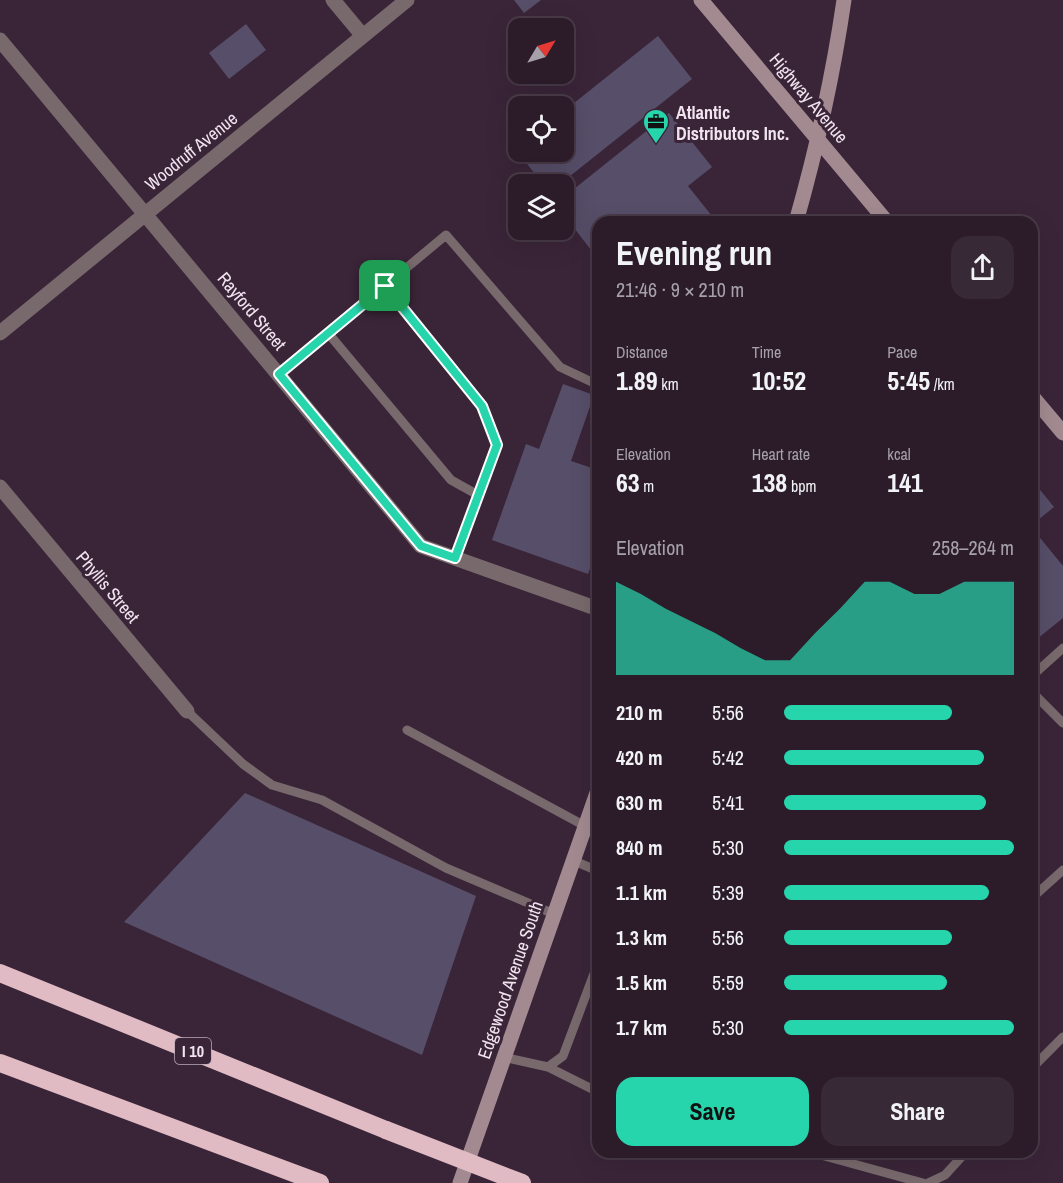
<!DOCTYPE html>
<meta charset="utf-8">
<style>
:root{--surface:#2c1c2a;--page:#382936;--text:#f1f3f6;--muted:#a6a1a8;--line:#483a47;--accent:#27d5ad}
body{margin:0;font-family:"Archivo Narrow",sans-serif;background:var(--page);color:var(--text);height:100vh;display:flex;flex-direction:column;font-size:22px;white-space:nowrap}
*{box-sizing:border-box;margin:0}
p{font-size:20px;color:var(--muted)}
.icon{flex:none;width:33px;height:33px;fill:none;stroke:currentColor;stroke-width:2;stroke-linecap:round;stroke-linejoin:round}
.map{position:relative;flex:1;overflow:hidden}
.sheet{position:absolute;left:592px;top:216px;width:446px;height:942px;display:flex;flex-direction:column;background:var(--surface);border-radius:18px;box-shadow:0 6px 24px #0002,0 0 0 2px var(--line)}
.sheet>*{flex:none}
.needle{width:39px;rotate:52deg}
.controls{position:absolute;left:508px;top:18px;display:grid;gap:12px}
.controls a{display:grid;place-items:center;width:66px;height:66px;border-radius:12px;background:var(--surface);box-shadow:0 6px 24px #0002,0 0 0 2px var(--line);font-size:30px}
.pin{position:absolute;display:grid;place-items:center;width:51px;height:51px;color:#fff;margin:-26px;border-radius:12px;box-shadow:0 3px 9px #0006}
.round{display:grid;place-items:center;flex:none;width:63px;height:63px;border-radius:18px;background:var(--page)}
.headline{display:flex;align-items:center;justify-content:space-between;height:102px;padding:0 24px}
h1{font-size:33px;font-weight:700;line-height:45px}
.metrics{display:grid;grid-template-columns:repeat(3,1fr);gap:9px;height:102px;padding:6px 24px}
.metrics div{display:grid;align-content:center}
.metrics b{font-size:26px;font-weight:700}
.metrics small{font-size:16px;font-weight:400}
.metrics p{font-size:16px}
.chart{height:168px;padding:12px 24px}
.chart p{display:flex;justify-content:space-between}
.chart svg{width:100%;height:108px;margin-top:6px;fill:var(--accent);opacity:.7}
.button{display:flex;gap:12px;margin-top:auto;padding:12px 24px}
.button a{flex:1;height:69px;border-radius:18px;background:var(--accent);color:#111;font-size:24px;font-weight:700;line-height:69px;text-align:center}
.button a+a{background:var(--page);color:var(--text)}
ul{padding:0 24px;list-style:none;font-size:20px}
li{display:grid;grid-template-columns:96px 72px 1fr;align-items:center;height:45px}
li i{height:15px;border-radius:8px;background:var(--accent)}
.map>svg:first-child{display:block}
.building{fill:#574e69}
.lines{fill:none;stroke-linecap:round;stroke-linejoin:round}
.lane{stroke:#78696c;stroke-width:9}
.street{stroke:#78696c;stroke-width:15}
.secondary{stroke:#a28a90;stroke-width:15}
.highway{stroke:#e0bbc4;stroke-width:18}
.highway-bridge{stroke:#e0bbc4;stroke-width:18}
.route-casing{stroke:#fff;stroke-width:12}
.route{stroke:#27d5ad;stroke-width:8}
.labels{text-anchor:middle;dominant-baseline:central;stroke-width:6;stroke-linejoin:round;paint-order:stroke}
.shield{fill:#3a2538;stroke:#baaab8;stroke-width:1.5}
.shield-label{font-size:16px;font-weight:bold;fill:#f1e3ef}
.street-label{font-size:18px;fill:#f1e3ef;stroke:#3a2538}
.poi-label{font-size:18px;font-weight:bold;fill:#f1e3ef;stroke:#3a2538;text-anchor:start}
</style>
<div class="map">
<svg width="1063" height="1183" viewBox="0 0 1063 1183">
<rect width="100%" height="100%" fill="#3a2538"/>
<path class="building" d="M 514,0 L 541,0 L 524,13 Z
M 246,24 L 266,50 L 229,79 L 209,53 Z
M 658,36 L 692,79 L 560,184 L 543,184 L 516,150 L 519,147 L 519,152 L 564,152 L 564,111 Z
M 669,113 L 712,167 L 688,186 L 716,221 L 598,222 L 598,259 L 564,215 L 564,197 Z
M 563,384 L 594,395 L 571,461 L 598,470 L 598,546 L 588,574 L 492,540 L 526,444 L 539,449 Z
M 1032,480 L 1054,507 L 1032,525 Z
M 1032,528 L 1063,566 L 1063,618 L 1032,643 Z
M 245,793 L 476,896 L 422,1055 L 124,922 Z"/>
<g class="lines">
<path class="lane" d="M 385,286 L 482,406 L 497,445 L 455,558
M 328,333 L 451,480 L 478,495
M 279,374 L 446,235 L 560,367 L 598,385
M 1032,676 L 1063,648
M 1032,692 L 1063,723
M 187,711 L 243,764 L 272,785 L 322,800 L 446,868 L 554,914
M 407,730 L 585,826
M 572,860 L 598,871
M 1032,898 L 1063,870
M 503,1057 L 548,1067 L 563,1056 L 598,963
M 1036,1064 L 1063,1037
M 548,1067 L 598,1092
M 1032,1081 L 1036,1064 L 1033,1060
M 810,1152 L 923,1183
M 928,1183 L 945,1175 L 966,1152"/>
<path class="street" d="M 333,0 L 363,36
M 0,40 L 421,546 L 598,609
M 0,333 L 407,0
M 0,487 L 187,711"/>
<path class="secondary" d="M 701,0 L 887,222
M 796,222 C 817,148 833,76 844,0
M 1032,396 L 1063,433
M 460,1183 L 598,790"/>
<path class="highway" d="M 0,973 L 386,1130
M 0,1063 L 320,1183"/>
<path class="highway-bridge" d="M 386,1130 L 522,1183"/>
</g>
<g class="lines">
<defs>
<path id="route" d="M 385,286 L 482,406 L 497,445 L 455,558 L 421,546 L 279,374 Z"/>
</defs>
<use href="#route" class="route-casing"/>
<use href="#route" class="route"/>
</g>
<defs>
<symbol id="office-pin" viewBox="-11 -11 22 30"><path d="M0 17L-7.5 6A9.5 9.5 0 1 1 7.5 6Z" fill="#27d5ad" stroke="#3a2538"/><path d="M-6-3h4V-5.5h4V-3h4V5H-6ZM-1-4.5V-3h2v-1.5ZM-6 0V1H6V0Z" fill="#111"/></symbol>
</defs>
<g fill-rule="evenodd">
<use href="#office-pin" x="641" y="107" width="30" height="40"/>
</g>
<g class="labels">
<rect class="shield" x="175" y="1038" width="36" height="26" rx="4.5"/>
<g class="shield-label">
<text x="193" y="1051">I 10</text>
</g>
<g class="street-label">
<text transform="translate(809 98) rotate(50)">Highway Avenue</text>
<text transform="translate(191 151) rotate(-39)">Woodruff Avenue</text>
<text transform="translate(252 311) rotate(50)">Rayford Street</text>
<text transform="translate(108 587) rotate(50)">Phyllis Street</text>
<text transform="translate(510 980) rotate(-71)">Edgewood Avenue South</text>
</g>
<g class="poi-label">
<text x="676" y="112">Atlantic<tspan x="676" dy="21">Distributors Inc.</tspan></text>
</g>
</g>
</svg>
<div class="controls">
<a><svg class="needle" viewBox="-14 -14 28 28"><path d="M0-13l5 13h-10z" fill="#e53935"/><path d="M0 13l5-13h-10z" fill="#a6a1a8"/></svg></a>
<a><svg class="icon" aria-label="locate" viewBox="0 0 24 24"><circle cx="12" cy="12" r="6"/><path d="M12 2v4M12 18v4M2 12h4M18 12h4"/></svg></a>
<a><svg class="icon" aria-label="layers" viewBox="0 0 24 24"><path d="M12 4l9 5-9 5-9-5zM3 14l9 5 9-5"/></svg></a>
</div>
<div class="pin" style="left:385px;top:286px;background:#1e9e55"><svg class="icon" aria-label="arrive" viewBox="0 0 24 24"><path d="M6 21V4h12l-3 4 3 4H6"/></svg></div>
<section class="sheet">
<div class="headline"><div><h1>Evening run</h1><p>21:46 · 9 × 210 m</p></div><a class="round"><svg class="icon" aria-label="share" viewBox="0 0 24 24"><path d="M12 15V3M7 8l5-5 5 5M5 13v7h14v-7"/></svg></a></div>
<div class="metrics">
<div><p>Distance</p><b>1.89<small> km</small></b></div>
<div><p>Time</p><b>10:52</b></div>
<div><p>Pace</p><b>5:45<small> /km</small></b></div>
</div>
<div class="metrics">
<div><p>Elevation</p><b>63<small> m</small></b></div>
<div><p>Heart rate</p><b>138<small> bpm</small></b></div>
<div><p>kcal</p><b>141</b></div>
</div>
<div class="chart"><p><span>Elevation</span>258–264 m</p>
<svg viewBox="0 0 160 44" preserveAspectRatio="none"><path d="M0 44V6L10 11L20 17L30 22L40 27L50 33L60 38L70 38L80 27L90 17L100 6L110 6L120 11L130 11L140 6L150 6L160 6V44z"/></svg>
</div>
<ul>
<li><b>210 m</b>5:56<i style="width:73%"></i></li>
<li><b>420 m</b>5:42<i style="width:87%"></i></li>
<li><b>630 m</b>5:41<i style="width:88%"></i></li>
<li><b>840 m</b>5:30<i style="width:100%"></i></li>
<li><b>1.1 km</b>5:39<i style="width:89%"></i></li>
<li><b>1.3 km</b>5:56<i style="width:73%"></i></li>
<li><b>1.5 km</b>5:59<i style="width:71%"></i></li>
<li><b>1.7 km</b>5:30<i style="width:100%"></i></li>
</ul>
<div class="button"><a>Save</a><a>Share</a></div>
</section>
</div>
